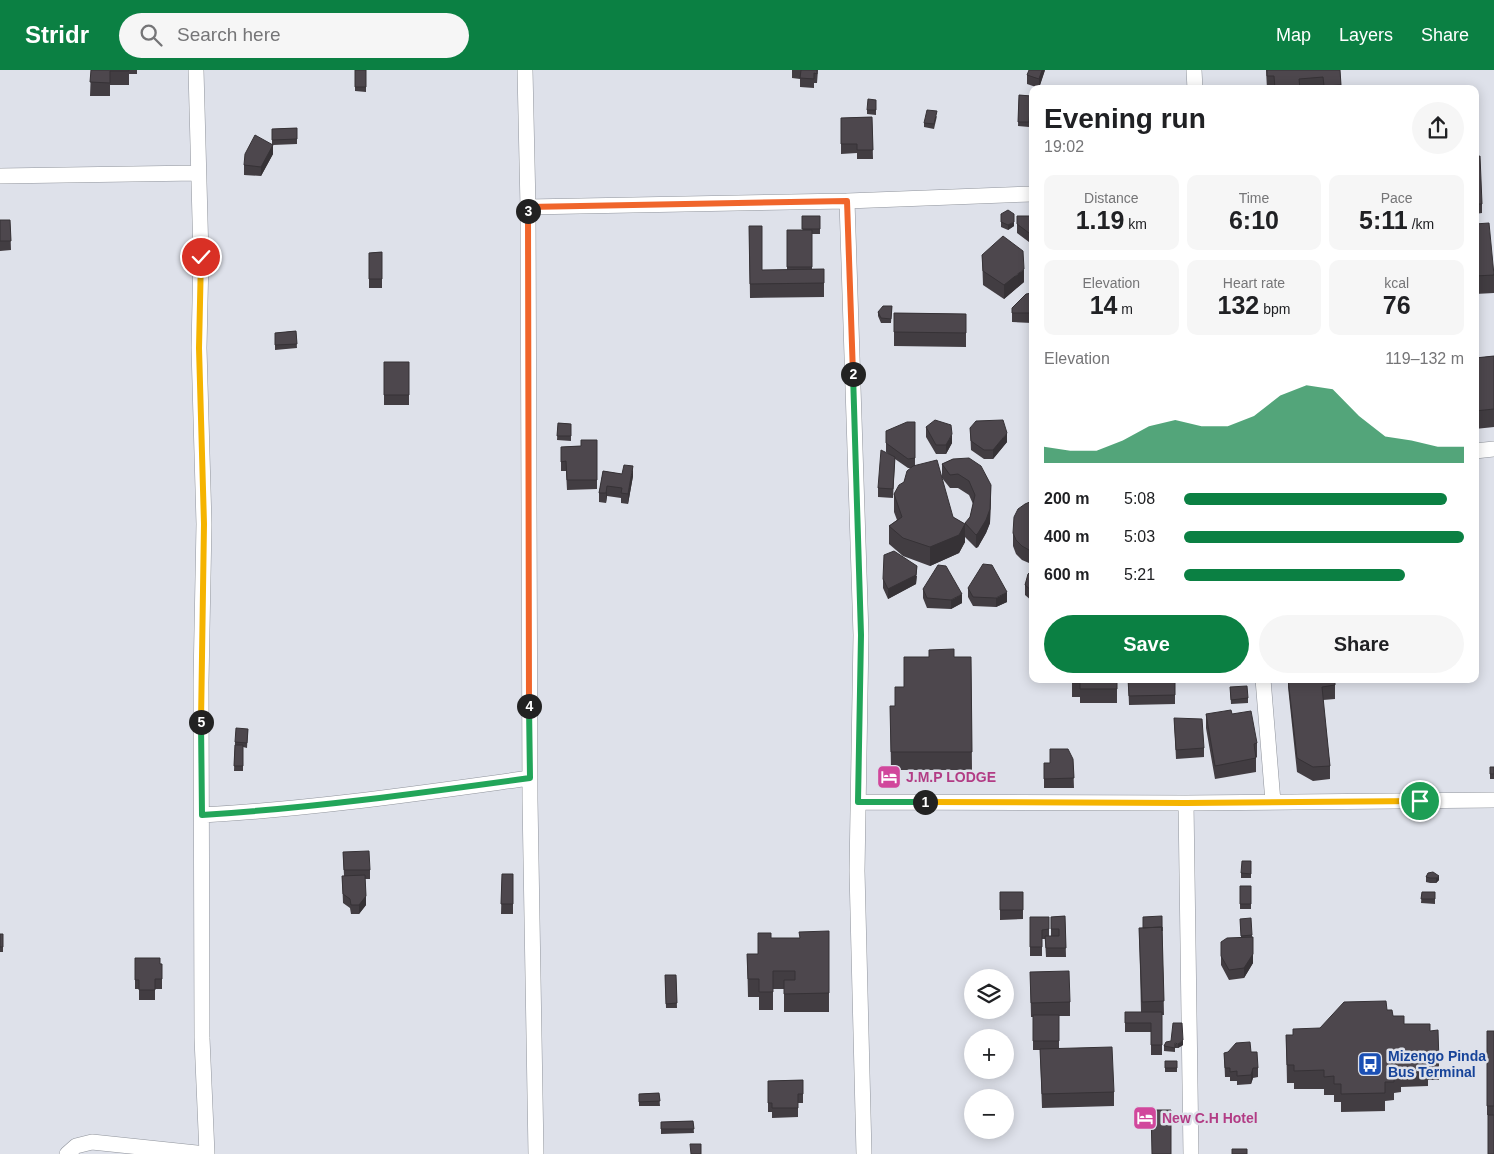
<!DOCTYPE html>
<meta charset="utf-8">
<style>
:root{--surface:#fff;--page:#f6f6f6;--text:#202124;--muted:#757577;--accent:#0b8043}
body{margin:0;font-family:Arial,sans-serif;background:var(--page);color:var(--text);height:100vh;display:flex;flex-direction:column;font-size:19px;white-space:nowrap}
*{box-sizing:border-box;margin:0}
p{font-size:16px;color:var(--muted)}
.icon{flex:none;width:28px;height:28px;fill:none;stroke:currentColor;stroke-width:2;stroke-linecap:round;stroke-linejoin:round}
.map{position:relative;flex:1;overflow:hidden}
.panel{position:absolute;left:1029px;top:15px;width:450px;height:598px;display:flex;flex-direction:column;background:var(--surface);border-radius:10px;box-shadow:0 2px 12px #0003}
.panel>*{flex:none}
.buttons{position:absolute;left:964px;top:899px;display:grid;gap:10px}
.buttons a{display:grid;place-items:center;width:50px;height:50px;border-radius:50%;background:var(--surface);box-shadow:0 2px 12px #0003;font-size:25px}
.pin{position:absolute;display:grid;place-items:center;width:42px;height:42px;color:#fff;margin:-21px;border:2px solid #fff;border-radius:50%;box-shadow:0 1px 5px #0007}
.km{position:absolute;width:25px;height:25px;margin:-12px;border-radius:50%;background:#222;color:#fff;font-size:14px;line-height:25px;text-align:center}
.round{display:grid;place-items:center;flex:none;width:52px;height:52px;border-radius:26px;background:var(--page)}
.overview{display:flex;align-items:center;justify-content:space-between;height:85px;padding:0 15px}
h1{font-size:28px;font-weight:700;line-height:38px}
.figures{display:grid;grid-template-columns:repeat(3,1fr);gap:8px;height:85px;padding:5px 15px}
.figures div{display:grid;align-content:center;border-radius:10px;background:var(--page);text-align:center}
.figures b{font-size:25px;font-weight:700}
.figures small{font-size:14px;font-weight:400}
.figures p{font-size:14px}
.chart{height:140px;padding:10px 15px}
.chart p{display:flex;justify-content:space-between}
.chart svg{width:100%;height:90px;margin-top:5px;fill:var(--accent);opacity:.7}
.cta{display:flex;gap:10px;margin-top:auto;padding:10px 15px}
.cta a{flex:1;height:58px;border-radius:30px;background:var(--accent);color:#fff;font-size:20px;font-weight:700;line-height:58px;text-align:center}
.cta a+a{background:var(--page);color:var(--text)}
ul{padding:0 15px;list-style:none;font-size:16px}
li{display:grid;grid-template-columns:80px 60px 1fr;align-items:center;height:38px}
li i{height:12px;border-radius:6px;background:var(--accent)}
header{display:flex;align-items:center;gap:30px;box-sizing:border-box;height:70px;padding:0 25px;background:var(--accent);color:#fff}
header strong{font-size:24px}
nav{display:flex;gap:28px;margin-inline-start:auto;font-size:18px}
.search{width:350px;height:45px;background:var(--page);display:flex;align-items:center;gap:12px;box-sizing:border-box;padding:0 18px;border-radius:28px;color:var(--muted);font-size:19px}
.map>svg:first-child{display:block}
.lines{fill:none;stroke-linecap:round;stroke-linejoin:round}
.minor-casing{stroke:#90949c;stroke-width:16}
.minor{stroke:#fff;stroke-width:15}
.wall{fill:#423d42}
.shaded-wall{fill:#363236}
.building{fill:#4d474d;stroke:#363236}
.split-1-casing{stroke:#fff;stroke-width:10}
.split-2-casing{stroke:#fff;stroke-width:10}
.split-3-casing{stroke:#fff;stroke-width:10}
.split-4-casing{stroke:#fff;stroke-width:10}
.split-5-casing{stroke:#fff;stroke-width:10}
.split-6-casing{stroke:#fff;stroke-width:10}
.split-1{stroke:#f5b400;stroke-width:6}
.split-2{stroke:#22a559;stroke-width:6}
.split-3{stroke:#f0652b;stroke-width:6}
.split-4{stroke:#f0652b;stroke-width:6}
.split-5{stroke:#22a559;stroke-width:6}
.split-6{stroke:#f5b400;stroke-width:6}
.labels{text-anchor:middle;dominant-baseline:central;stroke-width:5;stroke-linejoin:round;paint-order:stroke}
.hotel-label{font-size:14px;font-weight:bold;fill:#b23c85;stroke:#dee1ea;text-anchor:start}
.transit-label{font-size:14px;font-weight:bold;fill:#164399;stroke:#dee1ea;text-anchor:start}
</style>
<header>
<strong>Stridr</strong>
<div class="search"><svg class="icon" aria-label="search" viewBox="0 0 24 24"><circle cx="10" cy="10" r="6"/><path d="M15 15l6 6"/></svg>Search here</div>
<nav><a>Map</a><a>Layers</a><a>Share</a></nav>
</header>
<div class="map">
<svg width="1494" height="1084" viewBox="0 0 1494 1084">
<rect width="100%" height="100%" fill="#dee1ea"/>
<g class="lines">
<defs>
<path id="minor" d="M 196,0 L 201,187 L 199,278 L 204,454 L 201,612 L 202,968 L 207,1084
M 525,0 L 528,137 L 530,730 L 536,1084
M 1194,0 L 1195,19
M 0,106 L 198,103
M 847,131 L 861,565 L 857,801 L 864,1084
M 528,137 L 847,131 L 1032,124
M 1475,381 L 1494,379
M 1263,609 L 1273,732
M 858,732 L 1186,733 L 1494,730
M 1186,733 L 1191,1084
M 202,745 C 312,739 421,723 530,708
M 67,1084 L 76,1076 L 92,1072 L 206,1084"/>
</defs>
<use href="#minor" class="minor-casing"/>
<use href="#minor" class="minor"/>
</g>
<path class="wall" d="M 91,0 L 137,0 L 137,4 L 129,4 L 129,15 L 110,15 L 110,26 L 90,26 Z
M 355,0 L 366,0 L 366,22 L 355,21 Z
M 792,0 L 818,0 L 817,13 L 814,13 L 814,18 L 800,17 L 800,9 L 792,8 Z
M 1045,0 L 1039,18 L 1027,14 L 1027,5 Z
M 1266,0 L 1340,0 L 1341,19 L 1267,19 Z
M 1019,25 L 1031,26 L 1029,57 L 1018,56 Z
M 876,30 L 876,45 L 867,44 L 867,40 Z
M 937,46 L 934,59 L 924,57 L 924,53 Z
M 872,47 L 873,89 L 857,89 L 857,83 L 841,84 L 841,48 Z
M 297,58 L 297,74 L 273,75 L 273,84 L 261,106 L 244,105 L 244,95 L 272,74 L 272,59 Z
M 1475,87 L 1482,134 L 1482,143 L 1475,144 Z
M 1001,144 L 1014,156 L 1008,160 L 1001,157 Z
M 820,146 L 820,164 L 812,164 L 812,199 L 824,199 L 824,227 L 750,228 L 749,156 L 762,200 L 787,200 L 787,160 L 802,160 Z
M 1017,146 L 1032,146 L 1029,172 L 1017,163 Z
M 0,150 L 10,150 L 11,180 L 0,181 Z
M 1475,154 L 1494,205 L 1494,223 L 1475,224 Z
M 382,182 L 382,218 L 369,218 L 369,183 Z
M 982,185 L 1024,212 L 1004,229 L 983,215 Z
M 1032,223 L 1032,253 L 1012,252 L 1012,238 Z
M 892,236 L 891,253 L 881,253 L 878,246 L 878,242 Z
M 894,243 L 966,244 L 966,277 L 894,276 Z
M 296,261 L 297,278 L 275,280 L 275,263 Z
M 1494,286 L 1494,357 L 1475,359 L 1475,288 Z
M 384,292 L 409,292 L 409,335 L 384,335 Z
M 915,352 L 915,395 L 953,447 L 965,454 L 970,447 L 973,434 L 969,425 L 958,418 L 950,418 L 942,408 L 942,394 L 953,389 L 991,429 L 990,453 L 986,463 L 978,477 L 976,478 L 965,467 L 965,472 L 959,483 L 930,496 L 903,486 L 889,474 L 889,456 L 897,450 L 894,442 L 894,424 L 904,412 L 911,398 L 908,398 L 895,389 L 893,428 L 878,427 L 878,418 L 890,385 L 886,382 L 886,361 Z
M 558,353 L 571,354 L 571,371 L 557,370 Z
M 926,357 L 952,373 L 946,384 L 936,384 L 926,367 Z
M 970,358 L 1007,372 L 993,389 L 984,389 L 971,380 Z
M 597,370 L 597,419 L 567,420 L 566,401 L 561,401 L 561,377 L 581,376 Z
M 603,401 L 633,406 L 628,434 L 621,433 L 621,428 L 607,426 L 606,433 L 599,432 L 599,423 Z
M 1032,431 L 1032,494 L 1029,493 L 1022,490 L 1016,484 L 1013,476 L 1013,463 Z
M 1032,500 L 1032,531 L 1025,525 L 1025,515 Z
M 917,506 L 916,514 L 888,529 L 883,518 L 883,509 Z
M 968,518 L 1007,532 L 996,537 L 973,536 L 968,527 Z
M 923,519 L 962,533 L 951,539 L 927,538 L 923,528 Z
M 954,587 L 971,587 L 972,700 L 891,700 L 890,636 L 895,636 L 904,617 Z
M 1072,609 L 1117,609 L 1117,633 L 1080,633 L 1080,627 L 1072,627 Z
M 1128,609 L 1175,609 L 1175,634 L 1129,635 Z
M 1179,609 L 1193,609 L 1193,612 L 1179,611 Z
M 1288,609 L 1335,609 L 1335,629 L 1323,630 L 1330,696 L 1330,709 L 1313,711 L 1297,702 L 1288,617 Z
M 1230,617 L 1248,628 L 1248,633 L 1231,634 Z
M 1206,644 L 1232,644 L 1257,673 L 1257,687 L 1256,687 L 1256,702 L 1215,709 L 1206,658 Z
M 1174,648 L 1204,678 L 1204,687 L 1176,689 Z
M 248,659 L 247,678 L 243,677 L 243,701 L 234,701 L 235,672 Z
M 1073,689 L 1074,718 L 1044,718 L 1044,693 L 1050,693 Z
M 1490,697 L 1494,697 L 1494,709 L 1490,709 Z
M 343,782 L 370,800 L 370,809 L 365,809 L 366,835 L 359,844 L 351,844 L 350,838 L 343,833 L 342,806 L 344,806 Z
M 1251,791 L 1251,808 L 1241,808 L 1241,803 Z
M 1428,803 L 1439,810 L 1436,813 L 1430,813 L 1426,812 L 1426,807 Z
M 502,804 L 513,804 L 513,844 L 501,844 Z
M 1240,816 L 1251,816 L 1251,839 L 1240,839 Z
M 1000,822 L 1023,822 L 1023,849 L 1000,850 Z
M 1422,822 L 1435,822 L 1435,834 L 1421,833 Z
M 1065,846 L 1066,887 L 1046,887 L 1045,869 L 1042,869 L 1042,886 L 1030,886 L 1030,847 L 1049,847 L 1049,866 L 1051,866 L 1051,847 Z
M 1162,846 L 1164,945 L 1162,945 L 1162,985 L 1151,985 L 1151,962 L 1125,962 L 1125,942 L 1141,942 L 1139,858 L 1143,858 Z
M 1240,849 L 1252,865 L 1253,893 L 1244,908 L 1229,910 L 1221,895 L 1221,872 L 1241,867 Z
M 829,861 L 829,942 L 784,942 L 784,919 L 773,919 L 773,940 L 759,940 L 759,927 L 748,927 L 747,884 L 758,884 L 771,868 L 799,868 Z
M 0,864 L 3,864 L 3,882 L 0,882 Z
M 135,888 L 162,894 L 162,919 L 155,919 L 155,930 L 139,930 L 139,919 L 135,919 Z
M 1030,902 L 1070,932 L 1070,946 L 1059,946 L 1059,978 L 1114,1022 L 1114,1036 L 1042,1038 L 1040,980 L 1033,980 L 1033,947 L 1031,947 Z
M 665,905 L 676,905 L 677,938 L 666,938 Z
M 1387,940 L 1393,946 L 1404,954 L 1430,961 L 1439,992 L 1439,1010 L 1428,1010 L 1428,1016 L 1401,1017 L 1401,1022 L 1394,1023 L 1394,1030 L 1385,1031 L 1385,1041 L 1341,1042 L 1341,1032 L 1334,1032 L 1334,1025 L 1324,1025 L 1324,1019 L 1294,1019 L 1294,1013 L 1287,1013 L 1286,965 L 1293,965 L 1320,958 Z
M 1487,961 L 1494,961 L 1494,1084 L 1488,1045 L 1487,1045 Z
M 1166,972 L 1183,975 L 1178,978 L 1175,978 L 1175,982 L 1164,981 L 1164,976 Z
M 1251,982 L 1258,998 L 1258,1007 L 1253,1008 L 1251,1014 L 1237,1015 L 1237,1011 L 1230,1011 L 1230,1007 L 1225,1007 L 1224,983 Z
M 1165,991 L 1177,991 L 1177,1002 L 1165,1002 Z
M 803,1010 L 803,1033 L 798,1033 L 798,1047 L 772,1048 L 772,1042 L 768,1042 L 768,1011 Z
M 659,1023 L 660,1036 L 639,1036 L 639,1024 Z
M 693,1051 L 694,1063 L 661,1064 L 661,1052 Z"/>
<path class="shaded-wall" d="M 1042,0 L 1045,0 L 1039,18 L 1039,9 Z
M 273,75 L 273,84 L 261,106 L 261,97 Z
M 1014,152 L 1014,156 L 1008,160 L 1008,155 Z
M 1032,162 L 1032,171 L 1029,172 L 1029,163 Z
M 1024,199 L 1024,212 L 1004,229 L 1004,215 Z
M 1007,363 L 1007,372 L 993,389 L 993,380 Z
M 952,364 L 952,373 L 946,384 L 946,375 Z
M 633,396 L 633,406 L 628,434 L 628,424 Z
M 991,415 L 990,453 L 986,463 L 978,477 L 976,478 L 976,465 Z
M 607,416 L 607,426 L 606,433 L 606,423 Z
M 965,454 L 965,472 L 959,483 L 930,496 L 930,477 Z
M 917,496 L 916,514 L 888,529 L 888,519 Z
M 1007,522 L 1007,532 L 996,537 L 996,528 Z
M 962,524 L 962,533 L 951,539 L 951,530 Z
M 1439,806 L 1439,810 L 1436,813 L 1436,808 Z
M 366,826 L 366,835 L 359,844 L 359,835 Z
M 1253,884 L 1253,893 L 1244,908 L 1244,898 Z
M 1183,970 L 1183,975 L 1178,978 L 1178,974 Z
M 1253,998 L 1253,1008 L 1251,1014 L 1251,1005 Z"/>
<path class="building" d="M 91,0 L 129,0 L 129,1 L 110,1 L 110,13 L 90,12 Z
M 355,0 L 366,0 L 366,17 L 355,17 Z
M 801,0 L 817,0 L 817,4 L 814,3 L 814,9 L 800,8 Z
M 1029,0 L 1042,0 L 1039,9 L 1027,5 Z
M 1267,0 L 1340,0 L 1341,15 L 1324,16 L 1323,7 L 1299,9 L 1300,19 L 1275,19 L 1274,6 L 1267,6 Z
M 1019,25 L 1031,26 L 1029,52 L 1018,52 Z
M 868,29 L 876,30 L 876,40 L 867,40 Z
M 927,40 L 937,41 L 934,54 L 924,53 Z
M 872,47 L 873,80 L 857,80 L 857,74 L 841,74 L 841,48 Z
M 297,58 L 297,69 L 272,70 L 272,59 Z
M 255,65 L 273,75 L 261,97 L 244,95 L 245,84 Z
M 1480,86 L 1482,134 L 1475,134 L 1475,87 Z
M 1008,140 L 1014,144 L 1014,152 L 1008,155 L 1001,152 L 1001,144 Z
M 802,146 L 820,146 L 820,159 L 802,159 Z
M 1017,146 L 1032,146 L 1032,162 L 1029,163 L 1017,154 Z
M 0,150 L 10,150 L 11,171 L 0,171 Z
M 1489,153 L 1494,205 L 1475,206 L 1475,154 Z
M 749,156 L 762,156 L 762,200 L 824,199 L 824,213 L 750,214 Z
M 787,160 L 812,160 L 812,197 L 787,197 Z
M 1003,166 L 1023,181 L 1024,199 L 1004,215 L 983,201 L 982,185 Z
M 382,182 L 382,209 L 369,209 L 369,183 Z
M 1032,223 L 1032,243 L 1012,243 L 1012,238 L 1026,224 Z
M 883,236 L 892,236 L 891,249 L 881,248 L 878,242 Z
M 894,243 L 966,244 L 966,263 L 894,262 Z
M 296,261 L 297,274 L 275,275 L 275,263 Z
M 1494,286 L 1494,339 L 1475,341 L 1475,288 Z
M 384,292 L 409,292 L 409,325 L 384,325 Z
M 935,350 L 951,355 L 952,364 L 946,375 L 936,375 L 926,357 Z
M 1003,350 L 1007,363 L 993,380 L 984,380 L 971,371 L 970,358 L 976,351 Z
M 907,352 L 915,352 L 915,388 L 908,389 L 886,373 L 886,361 Z
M 558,353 L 571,354 L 571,366 L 557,366 Z
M 581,370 L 597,370 L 597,410 L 567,410 L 566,391 L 561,392 L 561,377 L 581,376 Z
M 881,380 L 895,387 L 893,419 L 878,418 Z
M 969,388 L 981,396 L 991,415 L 990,439 L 986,450 L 978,463 L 976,465 L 965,453 L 970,447 L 975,425 L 969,411 L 958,404 L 950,405 L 942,394 L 953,389 Z
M 937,390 L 953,447 L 965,454 L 959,465 L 930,477 L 903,468 L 889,456 L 902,447 L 894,424 L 899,415 L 904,412 L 907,401 L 913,396 Z
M 624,395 L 633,396 L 628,424 L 621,423 L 622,418 L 607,416 L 606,423 L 599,423 L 603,401 L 622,404 Z
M 1032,431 L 1032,480 L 1029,480 L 1022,476 L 1016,470 L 1013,463 L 1014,447 L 1018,439 L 1025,434 Z
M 894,481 L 917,496 L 916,505 L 888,519 L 883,509 L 884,485 Z
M 983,494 L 992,495 L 1007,522 L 996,528 L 973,527 L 968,518 Z
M 938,495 L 946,496 L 962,524 L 951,530 L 927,528 L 923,519 Z
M 1032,500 L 1032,521 L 1025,515 L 1028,504 Z
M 954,579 L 954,587 L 971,587 L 972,682 L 891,682 L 890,636 L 895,636 L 895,617 L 904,617 L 904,587 L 929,587 L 929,580 Z
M 1072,609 L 1117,609 L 1117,619 L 1080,619 L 1080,613 L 1072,613 Z
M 1128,609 L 1175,609 L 1175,625 L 1129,626 Z
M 1288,609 L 1335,609 L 1335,615 L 1322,617 L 1330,696 L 1313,697 L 1297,688 Z
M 1247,616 L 1248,628 L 1231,630 L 1230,617 Z
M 1231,640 L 1232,644 L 1251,641 L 1257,673 L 1254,674 L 1256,688 L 1215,696 L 1206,644 Z
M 1174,648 L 1202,649 L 1204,678 L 1176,680 Z
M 236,658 L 248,659 L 247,673 L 235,672 Z
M 235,675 L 243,675 L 243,696 L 234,696 Z
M 1050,679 L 1068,679 L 1073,689 L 1074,708 L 1044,709 L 1044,693 L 1050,693 Z
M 1490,697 L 1494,697 L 1494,704 L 1490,704 Z
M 369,781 L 370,800 L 344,800 L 343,782 Z
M 1242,791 L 1251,791 L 1251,804 L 1241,803 Z
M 1433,802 L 1439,806 L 1436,808 L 1430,808 L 1426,807 L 1428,803 Z
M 502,804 L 513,804 L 513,834 L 501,834 Z
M 365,805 L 366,826 L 359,835 L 351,835 L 350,829 L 343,824 L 342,806 Z
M 1240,816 L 1251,816 L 1251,834 L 1240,834 Z
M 1000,822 L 1023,822 L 1023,840 L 1000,840 Z
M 1422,822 L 1435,822 L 1435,829 L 1421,829 Z
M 1065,846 L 1066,878 L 1046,878 L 1045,866 L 1059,866 L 1059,859 L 1051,859 L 1051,847 Z
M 1162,846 L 1162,861 L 1162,857 L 1143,858 L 1143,847 Z
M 1030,847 L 1049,847 L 1049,859 L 1042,860 L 1042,877 L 1030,877 Z
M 1251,848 L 1252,865 L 1241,866 L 1240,849 Z
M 1162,857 L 1164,931 L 1142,932 L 1139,858 Z
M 829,861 L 829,923 L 784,924 L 784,910 L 795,910 L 795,901 L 773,901 L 773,922 L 759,922 L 759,909 L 748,909 L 747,884 L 758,884 L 758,863 L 771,863 L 771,868 L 800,868 L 799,862 Z
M 0,864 L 3,864 L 3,877 L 0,877 Z
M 1253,867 L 1253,884 L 1244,898 L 1229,900 L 1221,886 L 1221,872 L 1227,868 Z
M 135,888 L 160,888 L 160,894 L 162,894 L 162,909 L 155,909 L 155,920 L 139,920 L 139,910 L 135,910 Z
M 1069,901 L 1070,932 L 1031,933 L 1030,902 Z
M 665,905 L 676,905 L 677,933 L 666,934 Z
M 1386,931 L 1387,940 L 1392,940 L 1393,946 L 1404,946 L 1404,954 L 1430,954 L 1430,961 L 1438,960 L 1439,992 L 1427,992 L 1428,998 L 1401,999 L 1401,1004 L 1394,1005 L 1394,1012 L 1385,1012 L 1385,1023 L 1341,1024 L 1341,1014 L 1334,1014 L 1334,1006 L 1324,1007 L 1324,1000 L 1294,1001 L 1294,995 L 1287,995 L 1286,965 L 1293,965 L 1293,959 L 1320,958 L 1344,932 Z
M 1125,942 L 1162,942 L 1162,975 L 1151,975 L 1151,953 L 1125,953 Z
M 1033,945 L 1059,945 L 1059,971 L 1033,971 Z
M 1173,953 L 1182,953 L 1183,970 L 1178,974 L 1175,973 L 1175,978 L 1164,976 L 1166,972 L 1171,971 Z
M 1487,961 L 1494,961 L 1494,1036 L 1487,1036 Z
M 1250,972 L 1251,982 L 1257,982 L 1258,998 L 1253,998 L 1251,1005 L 1237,1006 L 1237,1001 L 1230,1002 L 1230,998 L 1225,998 L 1224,983 L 1228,982 L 1236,973 Z
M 1112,977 L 1114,1022 L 1042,1024 L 1040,979 Z
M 1165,991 L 1177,991 L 1177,998 L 1165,998 Z
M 803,1010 L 803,1024 L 798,1024 L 798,1038 L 772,1038 L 772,1033 L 768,1033 L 768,1011 Z
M 659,1023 L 660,1031 L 639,1032 L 639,1024 Z
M 1151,1040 L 1171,1040 L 1171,1084 L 1152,1084 Z
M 1488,1045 L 1494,1045 L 1494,1084 L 1488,1084 Z
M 693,1051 L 694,1059 L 661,1059 L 661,1052 Z
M 690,1074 L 701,1074 L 701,1084 L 691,1084 Z
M 1232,1079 L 1247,1079 L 1247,1084 L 1232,1084 Z"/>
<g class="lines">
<defs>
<path id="split-1" d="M 925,732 L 1186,733 L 1420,731"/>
<path id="split-2" d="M 853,304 L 861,565 L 858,732 L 925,732"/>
<path id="split-3" d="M 528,141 L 528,137 L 847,131 L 853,304"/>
<path id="split-4" d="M 528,141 L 529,636"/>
<path id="split-5" d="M 201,652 L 202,745 C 312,738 421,723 530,708 L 529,636"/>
<path id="split-6" d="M 201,187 L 199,278 L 204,454 L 201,652"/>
</defs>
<use href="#split-1" class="split-1-casing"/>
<use href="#split-2" class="split-2-casing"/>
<use href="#split-3" class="split-3-casing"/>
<use href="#split-4" class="split-4-casing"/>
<use href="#split-5" class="split-5-casing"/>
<use href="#split-6" class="split-6-casing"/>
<use href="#split-1" class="split-1"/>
<use href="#split-2" class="split-2"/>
<use href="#split-3" class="split-3"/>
<use href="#split-4" class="split-4"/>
<use href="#split-5" class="split-5"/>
<use href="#split-6" class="split-6"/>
</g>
<defs>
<symbol id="hotel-square" viewBox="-11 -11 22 22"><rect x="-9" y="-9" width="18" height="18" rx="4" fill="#d1479c" stroke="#dee1ea"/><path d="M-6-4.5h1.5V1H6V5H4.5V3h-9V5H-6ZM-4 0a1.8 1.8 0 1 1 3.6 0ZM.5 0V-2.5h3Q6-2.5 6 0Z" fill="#fff"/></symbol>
<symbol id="bus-square" viewBox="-11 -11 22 22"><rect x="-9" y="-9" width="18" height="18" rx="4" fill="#1a4fb4" stroke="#dee1ea"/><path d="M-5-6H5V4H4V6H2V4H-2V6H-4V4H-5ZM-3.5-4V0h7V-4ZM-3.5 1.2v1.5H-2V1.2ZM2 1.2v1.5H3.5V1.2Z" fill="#fff"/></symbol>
</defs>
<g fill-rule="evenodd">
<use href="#hotel-square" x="875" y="693" width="28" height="28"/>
<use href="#bus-square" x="1356" y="980" width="28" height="28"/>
<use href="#hotel-square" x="1131" y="1034" width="28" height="28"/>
</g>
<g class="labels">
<g class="hotel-label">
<text x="906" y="707">J.M.P LODGE</text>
<text x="1162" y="1048">New C.H Hotel</text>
</g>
<g class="transit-label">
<text x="1388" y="986">Mizengo Pinda<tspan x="1388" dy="16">Bus Terminal</tspan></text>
</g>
</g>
</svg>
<div class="buttons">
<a><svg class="icon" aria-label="layers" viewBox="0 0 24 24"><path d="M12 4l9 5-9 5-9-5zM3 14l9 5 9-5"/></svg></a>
<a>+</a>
<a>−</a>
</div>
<div class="pin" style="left:1420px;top:731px;background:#1e9e55"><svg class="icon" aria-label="arrive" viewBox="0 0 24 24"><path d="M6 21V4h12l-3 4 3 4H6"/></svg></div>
<div class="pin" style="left:201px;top:187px;background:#d93025"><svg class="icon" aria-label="check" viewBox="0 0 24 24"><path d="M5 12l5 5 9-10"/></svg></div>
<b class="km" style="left:925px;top:732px">1</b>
<b class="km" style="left:853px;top:304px">2</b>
<b class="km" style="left:528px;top:141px">3</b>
<b class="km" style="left:529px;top:636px">4</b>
<b class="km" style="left:201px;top:652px">5</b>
<section class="panel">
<div class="overview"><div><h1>Evening run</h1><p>19:02</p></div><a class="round"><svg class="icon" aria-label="share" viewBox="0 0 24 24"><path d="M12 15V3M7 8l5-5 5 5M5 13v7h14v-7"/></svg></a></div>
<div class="figures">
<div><p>Distance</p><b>1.19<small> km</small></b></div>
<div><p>Time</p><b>6:10</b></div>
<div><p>Pace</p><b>5:11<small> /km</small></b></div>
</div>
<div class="figures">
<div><p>Elevation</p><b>14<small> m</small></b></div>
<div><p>Heart rate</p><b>132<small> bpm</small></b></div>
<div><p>kcal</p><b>76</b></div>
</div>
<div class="chart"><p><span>Elevation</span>119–132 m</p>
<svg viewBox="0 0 160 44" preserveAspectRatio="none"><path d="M0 44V36L10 38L20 38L30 33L40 26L50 23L60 26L70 26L80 21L90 11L100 6L110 8L120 21L130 31L140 33L150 36L160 36V44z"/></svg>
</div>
<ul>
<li><b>200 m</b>5:08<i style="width:94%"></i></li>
<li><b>400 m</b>5:03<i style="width:100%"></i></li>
<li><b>600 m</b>5:21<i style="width:79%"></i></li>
</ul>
<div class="cta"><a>Save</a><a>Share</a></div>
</section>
</div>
